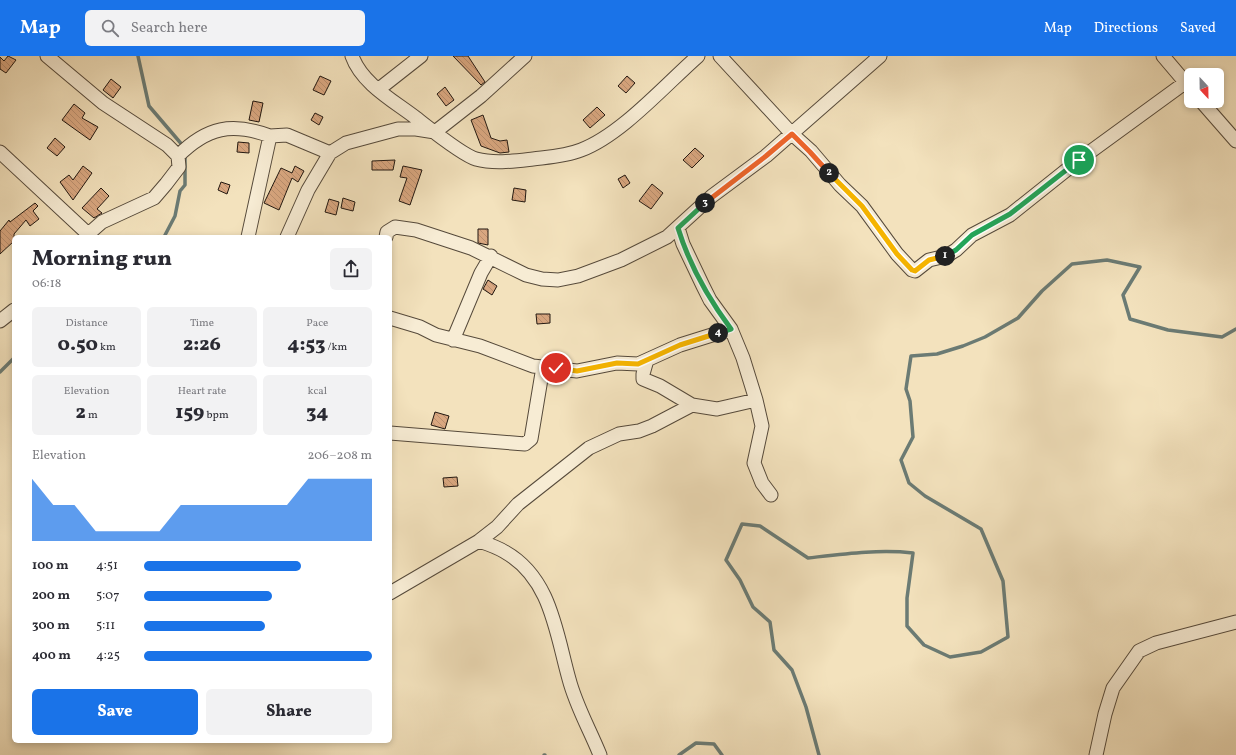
<!DOCTYPE html>
<meta charset="utf-8">
<style>
:root{--surface:#fff;--page:#f2f2f3;--text:#2b2b33;--muted:#7c7c81;--accent:#1a73e8}
body{margin:0;font-family:Vollkorn,serif;background:var(--page);color:var(--text);height:100vh;display:flex;flex-direction:column;font-size:15px;white-space:nowrap}
*{box-sizing:border-box;margin:0}
p{font-size:13px;color:var(--muted)}
.icon{flex:none;width:22px;height:22px;fill:none;stroke:currentColor;stroke-width:2;stroke-linecap:round;stroke-linejoin:round}
.map{position:relative;flex:1;overflow:hidden}
.drawer{position:absolute;left:12px;top:179px;width:380px;height:508px;display:flex;flex-direction:column;background:var(--surface);border-radius:6px;box-shadow:0 2px 6px #0003}
.drawer>*{flex:none}
.needle{width:26px;rotate:158deg}
.buttons{position:absolute;left:1184px;top:12px;display:grid;gap:8px}
.buttons a{display:grid;place-items:center;width:40px;height:40px;border-radius:6px;background:var(--surface);box-shadow:0 2px 6px #0003;font-size:20px}
.pin{position:absolute;display:grid;place-items:center;width:34px;height:34px;color:#fff;margin:-17px;border:2px solid #fff;border-radius:50%;box-shadow:0 1px 4px #0007}
.km{position:absolute;width:20px;height:20px;margin:-10px;border-radius:50%;background:#222;color:#fff;font-size:11px;line-height:20px;text-align:center}
.round{display:grid;place-items:center;flex:none;width:42px;height:42px;border-radius:6px;background:var(--page)}
.head{display:flex;align-items:center;justify-content:space-between;height:68px;padding:0 20px}
h1{font-size:22px;font-weight:800;line-height:30px}
.metrics{display:grid;grid-template-columns:repeat(3,1fr);gap:6px;height:68px;padding:4px 20px}
.metrics div{display:grid;align-content:center;border-radius:6px;background:var(--page);text-align:center}
.metrics b{font-size:20px;font-weight:800}
.metrics small{font-size:11px;font-weight:400}
.metrics p{font-size:11px}
.chart{height:112px;padding:8px 20px}
.chart p{display:flex;justify-content:space-between}
.chart svg{width:100%;height:72px;margin-top:4px;fill:var(--accent);opacity:.7}
.button{display:flex;gap:8px;margin-top:auto;padding:8px 20px}
.button a{flex:1;height:46px;border-radius:6px;background:var(--accent);color:#fff;font-size:16px;font-weight:800;line-height:46px;text-align:center}
.button a+a{background:var(--page);color:var(--text)}
ul{padding:0 20px;list-style:none;font-size:13px}
li{display:grid;grid-template-columns:64px 48px 1fr;align-items:center;height:30px}
li i{height:10px;border-radius:5px;background:var(--accent)}
header{display:flex;align-items:center;gap:24px;box-sizing:border-box;height:56px;padding:0 20px;background:var(--accent);color:#fff}
header strong{font-size:19px}
nav{display:flex;gap:22px;margin-inline-start:auto;font-size:14px}
.search{width:280px;height:36px;background:var(--page);display:flex;align-items:center;gap:10px;box-sizing:border-box;padding:0 14px;border-radius:6px;color:var(--muted);font-size:15px}
.map>svg:first-child{display:block}
.lines{fill:none;stroke-linecap:round;stroke-linejoin:round}
.stream{stroke:#6b7b74;stroke-width:3.5}
.building{fill:url(#building-back-hatch);stroke:#211710}
.minor-casing{stroke:#564a3b;stroke-width:15}
.minor{stroke:#f7ecd4;stroke-width:13}
.split-1-casing{stroke:#fff;stroke-width:8}
.split-2-casing{stroke:#fff;stroke-width:8}
.split-3-casing{stroke:#fff;stroke-width:8}
.split-4-casing{stroke:#fff;stroke-width:8}
.split-5-casing{stroke:#fff;stroke-width:8}
.split-1{stroke:#22a559;stroke-width:5}
.split-2{stroke:#f5b400;stroke-width:5}
.split-3{stroke:#f0652b;stroke-width:5}
.split-4{stroke:#22a559;stroke-width:5}
.split-5{stroke:#f5b400;stroke-width:5}
</style>
<header>
<strong>Map</strong>
<div class="search"><svg class="icon" aria-label="search" viewBox="0 0 24 24"><circle cx="10" cy="10" r="6"/><path d="M15 15l6 6"/></svg>Search here</div>
<nav><a>Map</a><a>Directions</a><a>Saved</a></nav>
</header>
<div class="map">
<svg width="1236" height="699" viewBox="0 0 1236 699">
<defs>
<pattern id="building-back-hatch" width="6" height="6" patternUnits="userSpaceOnUse"><rect width="6" height="6" fill="#d9a780"/><path d="M-1 5l2 2M0 0l6 6M5-1l2 2" fill="none" stroke="#ba8f6e"/></pattern>
</defs>
<rect width="100%" height="100%" fill="#f3e2bd"/>
<filter id="stains"><feTurbulence type="fractalNoise" baseFrequency=".005" numOctaves="4"/><feColorMatrix values="0 0 0 0 .2 0 0 0 0 .09 0 0 0 0 .02 0 0 0 .5 -.17"/></filter>
<radialGradient id="worn" r=".72"><stop offset=".6" stop-color="#630" stop-opacity="0"/><stop offset="1" stop-color="#630" stop-opacity=".3"/></radialGradient>
<g class="lines">
<path class="stream" d="M 138,0 L 149,50 L 184,91
M 164,181 L 175,160 L 180,135 L 185,129 L 185,99
M 0,316 L 14,302
M 544,699 L 545,699
M 679,699 L 696,687 L 714,688 L 722,699
M 819,699 L 806,651 L 792,614 L 774,594 L 770,566 L 753,551 L 740,524 L 726,504 L 742,468 L 760,470 L 808,502 C 843,498 879,493 913,497 L 907,542 L 907,570 L 924,589 L 950,601 L 981,596 L 1008,581 L 1003,525 L 981,473 L 925,440 L 909,427 L 901,404 L 913,381 L 910,345 L 906,333 L 911,300 L 937,298 L 963,290 L 985,281 L 1018,262 L 1042,235 L 1072,208 L 1107,204 L 1140,211 L 1123,239 L 1130,263 L 1168,274 L 1222,281 L 1236,273"/>
</g>
<path class="building" d="M 8,0 L 16,4 L 6,17 L 0,13 L 0,1 L 4,5 Z
M 453,0 L 468,0 L 485,26 L 481,29 Z
M 320,20 L 331,25 L 324,39 L 313,34 Z
M 627,20 L 635,27 L 626,37 L 618,30 Z
M 111,23 L 121,31 L 113,42 L 103,34 Z
M 445,31 L 454,44 L 446,50 L 437,38 Z
M 253,45 L 263,47 L 259,66 L 249,64 Z
M 74,48 L 85,57 L 82,62 L 98,71 L 90,84 L 62,64 Z
M 597,51 L 605,59 L 590,72 L 583,64 Z
M 315,57 L 323,61 L 319,69 L 311,64 Z
M 483,59 L 491,82 L 500,85 L 507,84 L 509,96 L 500,97 L 481,90 L 471,64 Z
M 55,82 L 65,91 L 57,100 L 47,92 Z
M 238,86 L 249,87 L 249,97 L 237,96 Z
M 695,92 L 704,100 L 692,112 L 683,104 Z
M 395,104 L 393,114 L 372,114 L 372,105 Z
M 83,110 L 92,117 L 73,144 L 60,126 L 69,119 L 73,124 Z
M 295,110 L 304,115 L 298,126 L 292,122 L 279,154 L 264,147 L 281,112 L 292,117 Z
M 403,110 L 422,114 L 410,149 L 399,145 L 407,122 L 400,121 Z
M 625,119 L 630,127 L 623,132 L 618,123 Z
M 221,126 L 230,129 L 227,138 L 218,134 Z
M 652,128 L 663,137 L 651,153 L 639,145 Z
M 101,132 L 109,140 L 97,153 L 102,157 L 94,162 L 82,152 Z
M 514,132 L 526,134 L 525,146 L 512,144 Z
M 343,142 L 355,146 L 353,155 L 341,152 Z
M 329,143 L 339,146 L 336,159 L 325,156 Z
M 35,147 L 38,150 L 33,155 L 39,163 L 30,170 L 26,164 L 14,178 L 14,185 L 0,198 L 0,175 L 9,164 L 10,166 Z
M 478,173 L 488,173 L 488,189 L 478,187 Z
M 488,224 L 497,230 L 492,239 L 483,233 Z
M 536,258 L 550,258 L 550,267 L 537,268 Z
M 435,356 L 449,360 L 445,373 L 431,369 Z
M 457,421 L 458,430 L 444,431 L 443,422 Z"/>
<g class="lines">
<defs>
<path id="minor" d="M 47,0 L 103,47 L 167,89 L 178,100 L 179,111 L 166,128 L 154,142 L 102,166 L 85,181
M 352,0 C 362,28 394,45 416,62 C 429,72 462,99 476,103 C 494,108 515,105 533,103 C 549,101 566,100 581,94 C 621,79 665,29 698,0
M 720,0 L 792,78 L 811,95 L 840,129 L 862,150 L 897,198 L 912,214 L 915,215 L 929,204 L 946,200 L 956,194 L 972,179 L 1010,159 L 1079,104 L 1186,26
M 1163,0 L 1191,33
M 379,33 L 421,0
M 1201,45 L 1236,85
M 0,96 L 88,178
M 178,100 C 207,71 232,66 270,80
M 678,172 L 683,188 L 703,230 L 710,244 L 731,273 L 743,302 L 756,344 L 762,370 L 754,407 L 762,427 L 771,439
M 248,181 L 270,80 L 287,79 L 330,97
M 287,181 L 308,134 L 330,97 L 346,87 L 398,73 L 416,73 L 435,76 L 481,40 L 525,0
M 386,181 L 387,176 L 395,171 L 416,174 L 471,192 L 526,219 L 542,223 L 558,224 L 578,220 L 621,204 L 667,181 L 712,140 L 766,100 L 880,0
M 390,262 L 420,271 L 436,279 L 480,290 L 533,310 L 577,315 L 617,307 L 638,308 L 680,289 L 731,273
M 0,265 L 14,254
M 453,284 L 481,217 L 491,200
M 647,304 L 643,318 L 643,323 L 660,330 L 692,349 L 717,353 L 756,344
M 390,377 L 525,388 L 531,383 L 543,311
M 479,485 C 488,488 497,491 505,496 C 551,522 556,577 569,623 C 576,650 590,674 600,699
M 390,537 L 479,485 L 497,471 L 518,448 L 589,392 L 619,378 L 639,375 L 652,370 L 692,349
M 1096,699 L 1105,658 L 1113,632 L 1139,595 L 1156,587 L 1236,566"/>
</defs>
<use href="#minor" class="minor-casing"/>
<use href="#minor" class="minor"/>
</g>
<g class="lines">
<defs>
<path id="split-1" d="M 945,200 L 956,194 L 972,179 L 1010,158 L 1079,104"/>
<path id="split-2" d="M 829,117 L 862,150 L 897,198 L 912,214 L 915,215 L 929,204 L 945,200"/>
<path id="split-3" d="M 705,147 L 766,100 L 792,78 L 810,96 L 829,117"/>
<path id="split-4" d="M 705,147 L 678,172 C 689,208 708,242 731,273 L 718,277"/>
<path id="split-5" d="M 556,312 L 577,315 L 617,307 L 638,308 L 680,289 L 718,277"/>
</defs>
<use href="#split-1" class="split-1-casing"/>
<use href="#split-2" class="split-2-casing"/>
<use href="#split-3" class="split-3-casing"/>
<use href="#split-4" class="split-4-casing"/>
<use href="#split-5" class="split-5-casing"/>
<use href="#split-1" class="split-1"/>
<use href="#split-2" class="split-2"/>
<use href="#split-3" class="split-3"/>
<use href="#split-4" class="split-4"/>
<use href="#split-5" class="split-5"/>
</g>
<rect width="100%" height="100%" filter="url(#stains)"/>
<rect width="100%" height="100%" fill="url(#worn)"/>
</svg>
<div class="buttons">
<a><svg class="needle" viewBox="-14 -14 28 28"><path d="M0-13l5 13h-10z" fill="#e53935"/><path d="M0 13l5-13h-10z" fill="#7c7c81"/></svg></a>
</div>
<div class="pin" style="left:1079px;top:104px;background:#1e9e55"><svg class="icon" aria-label="arrive" viewBox="0 0 24 24"><path d="M6 21V4h12l-3 4 3 4H6"/></svg></div>
<div class="pin" style="left:556px;top:312px;background:#d93025"><svg class="icon" aria-label="check" viewBox="0 0 24 24"><path d="M5 12l5 5 9-10"/></svg></div>
<b class="km" style="left:945px;top:200px">1</b>
<b class="km" style="left:829px;top:117px">2</b>
<b class="km" style="left:705px;top:147px">3</b>
<b class="km" style="left:718px;top:277px">4</b>
<section class="drawer">
<div class="head"><div><h1>Morning run</h1><p>06:18</p></div><a class="round"><svg class="icon" aria-label="share" viewBox="0 0 24 24"><path d="M12 15V3M7 8l5-5 5 5M5 13v7h14v-7"/></svg></a></div>
<div class="metrics">
<div><p>Distance</p><b>0.50<small> km</small></b></div>
<div><p>Time</p><b>2:26</b></div>
<div><p>Pace</p><b>4:53<small> /km</small></b></div>
</div>
<div class="metrics">
<div><p>Elevation</p><b>2<small> m</small></b></div>
<div><p>Heart rate</p><b>159<small> bpm</small></b></div>
<div><p>kcal</p><b>34</b></div>
</div>
<div class="chart"><p><span>Elevation</span>206–208 m</p>
<svg viewBox="0 0 160 44" preserveAspectRatio="none"><path d="M0 44V6L10 22L20 22L30 38L40 38L50 38L60 38L70 22L80 22L90 22L100 22L110 22L120 22L130 6L140 6L150 6L160 6V44z"/></svg>
</div>
<ul>
<li><b>100 m</b>4:51<i style="width:69%"></i></li>
<li><b>200 m</b>5:07<i style="width:56%"></i></li>
<li><b>300 m</b>5:11<i style="width:53%"></i></li>
<li><b>400 m</b>4:25<i style="width:100%"></i></li>
</ul>
<div class="button"><a>Save</a><a>Share</a></div>
</section>
</div>
